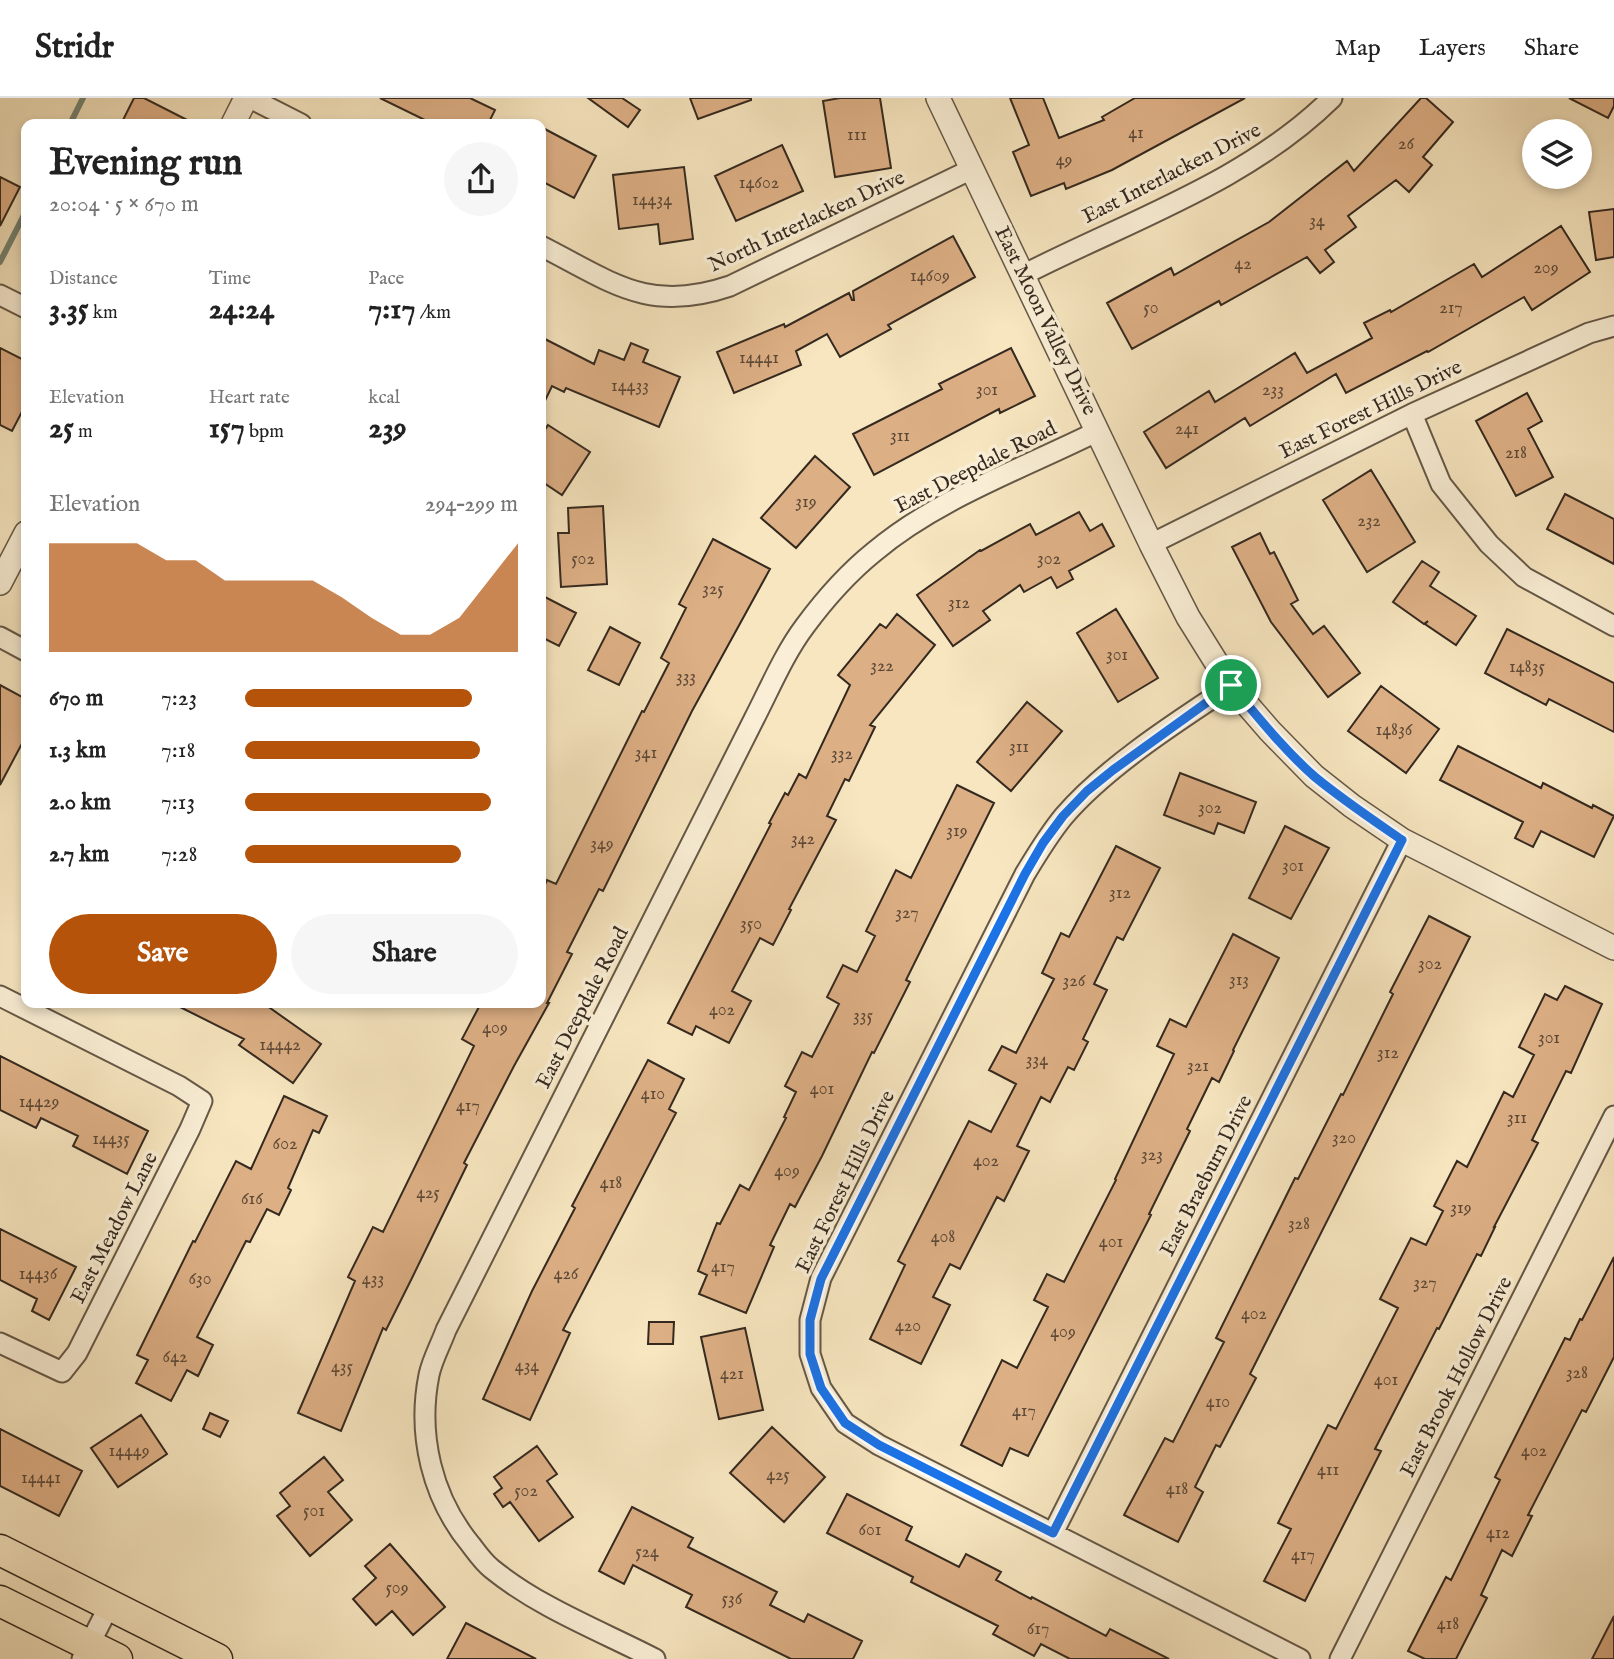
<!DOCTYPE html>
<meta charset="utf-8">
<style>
:root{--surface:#fff;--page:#f6f6f6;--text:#222;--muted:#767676;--line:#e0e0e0;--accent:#b45309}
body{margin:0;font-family:"IM FELL English",serif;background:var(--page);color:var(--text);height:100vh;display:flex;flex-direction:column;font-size:26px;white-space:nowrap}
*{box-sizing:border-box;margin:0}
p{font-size:23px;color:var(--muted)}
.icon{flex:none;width:38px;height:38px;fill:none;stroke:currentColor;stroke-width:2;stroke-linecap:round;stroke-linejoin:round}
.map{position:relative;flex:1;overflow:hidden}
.drawer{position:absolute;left:21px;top:21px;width:525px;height:889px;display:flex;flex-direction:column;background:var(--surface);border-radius:14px;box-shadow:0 4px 10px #0003}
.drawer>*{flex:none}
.controls{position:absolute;left:1522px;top:21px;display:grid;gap:14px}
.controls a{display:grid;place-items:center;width:70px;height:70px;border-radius:50%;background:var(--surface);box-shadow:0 4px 10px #0003;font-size:35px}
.pin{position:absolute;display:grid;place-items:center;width:60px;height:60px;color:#fff;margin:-30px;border:4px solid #fff;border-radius:50%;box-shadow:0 2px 7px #0007}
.round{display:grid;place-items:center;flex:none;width:74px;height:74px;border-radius:37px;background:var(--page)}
.headline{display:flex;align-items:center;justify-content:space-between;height:119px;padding:0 28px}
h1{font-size:38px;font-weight:700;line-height:52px}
.metrics{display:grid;grid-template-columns:repeat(3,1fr);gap:10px;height:119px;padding:7px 28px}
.metrics div{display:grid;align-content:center}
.metrics b{font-size:30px;font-weight:700}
.metrics small{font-size:19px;font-weight:400}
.metrics p{font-size:19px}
.chart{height:196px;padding:14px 28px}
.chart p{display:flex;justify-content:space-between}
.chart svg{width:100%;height:126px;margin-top:7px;fill:var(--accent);opacity:.7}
.primary-button{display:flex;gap:14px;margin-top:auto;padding:14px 28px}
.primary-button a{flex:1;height:80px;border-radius:42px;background:var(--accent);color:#fff;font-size:28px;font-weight:700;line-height:80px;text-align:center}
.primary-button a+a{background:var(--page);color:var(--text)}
ul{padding:0 28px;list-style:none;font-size:23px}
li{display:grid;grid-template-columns:112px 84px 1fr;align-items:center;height:52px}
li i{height:18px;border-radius:9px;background:var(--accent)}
header{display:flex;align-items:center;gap:42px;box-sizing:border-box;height:98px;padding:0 35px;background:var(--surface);border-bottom:2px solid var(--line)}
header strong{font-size:33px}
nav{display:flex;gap:38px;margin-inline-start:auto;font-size:24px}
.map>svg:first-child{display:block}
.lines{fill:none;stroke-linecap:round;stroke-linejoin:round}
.stream{stroke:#748474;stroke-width:6}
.building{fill:#ddaf85;stroke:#34291f;stroke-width:2}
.minor-casing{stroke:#655847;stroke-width:23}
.tertiary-casing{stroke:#655847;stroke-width:26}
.primary-casing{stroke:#34291f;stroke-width:33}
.minor{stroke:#faefd6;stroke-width:19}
.tertiary{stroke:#faefd6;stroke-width:23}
.primary{stroke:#f7e6c0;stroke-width:30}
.route-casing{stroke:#fff;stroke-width:14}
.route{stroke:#1a73e8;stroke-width:9}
.labels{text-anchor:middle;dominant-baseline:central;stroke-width:7;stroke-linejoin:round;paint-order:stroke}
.number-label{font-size:18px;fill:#5e4a38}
.street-label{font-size:21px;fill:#34291f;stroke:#faefd6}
</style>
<header>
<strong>Stridr</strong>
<nav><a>Map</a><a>Layers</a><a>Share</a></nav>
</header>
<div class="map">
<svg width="1614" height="1561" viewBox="0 0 1614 1561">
<rect width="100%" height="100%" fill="#f7e6c0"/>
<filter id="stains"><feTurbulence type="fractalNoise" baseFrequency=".00286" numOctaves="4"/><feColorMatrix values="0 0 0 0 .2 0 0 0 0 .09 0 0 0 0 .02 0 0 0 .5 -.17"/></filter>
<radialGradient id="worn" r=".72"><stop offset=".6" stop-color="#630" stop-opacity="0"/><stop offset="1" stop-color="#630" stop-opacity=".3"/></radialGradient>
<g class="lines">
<path class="stream" d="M 70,26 L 83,0
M 0,164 L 26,113"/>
</g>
<path class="building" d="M 134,0 L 144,0 L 195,26 L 121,26 Z
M 380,0 L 470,0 L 495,12 L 488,26 L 433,26 Z
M 588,0 L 622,0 L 640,12 L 628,29 Z
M 690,0 L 751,0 L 751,2 L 698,21 Z
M 840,0 L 880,0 L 891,70 L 835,79 L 823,3 Z
M 1010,0 L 1043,0 L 1059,40 L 1104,22 L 1102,19 L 1135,0 L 1245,0 L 1112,72 L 1066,91 L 1064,85 L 1031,98 L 1013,54 L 1029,47 Z
M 1421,0 L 1426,0 L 1453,24 L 1423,59 L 1432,67 L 1409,94 L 1396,82 L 1348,118 L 1356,129 L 1325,152 L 1334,164 L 1320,175 L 1307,159 L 1221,207 L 1219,203 L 1132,251 L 1107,205 L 1171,170 L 1174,177 L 1269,124 L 1347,63 L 1354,73 Z
M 1569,0 L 1614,0 L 1614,8 L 1608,20 Z
M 541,29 L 596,58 L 574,100 L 541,83 Z
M 782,47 L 803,93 L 736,123 L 715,78 Z
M 684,69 L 693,141 L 660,146 L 658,126 L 619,131 L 613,77 Z
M 0,79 L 20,89 L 0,128 Z
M 1614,111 L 1614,159 L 1596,162 L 1589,114 Z
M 1561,128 L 1590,174 L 1532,212 L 1524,199 L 1428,254 L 1427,253 L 1346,295 L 1336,276 L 1250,328 L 1245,320 L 1166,370 L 1144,334 L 1209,293 L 1215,304 L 1295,255 L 1307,275 L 1372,240 L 1364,225 L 1390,212 L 1391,214 L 1474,166 L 1482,179 Z
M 953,138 L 975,179 L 888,227 L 891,231 L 840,259 L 827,236 L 796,253 L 801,267 L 734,295 L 717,254 L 784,226 L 785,229 L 849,195 L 852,202 L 854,202 L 853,193 Z
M 541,239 L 594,266 L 599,252 L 624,262 L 631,245 L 648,252 L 643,264 L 680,279 L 659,329 L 566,290 L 564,294 L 552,288 L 541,311 Z
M 0,250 L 26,263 L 26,306 L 12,333 L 0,327 Z
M 1011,250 L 1035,298 L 1000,315 L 999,311 L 874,377 L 853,336 L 942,291 L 939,286 Z
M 1527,295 L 1542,323 L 1528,331 L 1553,379 L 1516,398 L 1476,323 Z
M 548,327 L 590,354 L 562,397 L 541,383 L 541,338 Z
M 815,358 L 850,389 L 796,450 L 761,420 Z
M 1371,372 L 1415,444 L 1367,474 L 1323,402 Z
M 1565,396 L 1614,421 L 1614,466 L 1547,431 Z
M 603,408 L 607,486 L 561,489 L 558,435 L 569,435 L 568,410 Z
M 1079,414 L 1090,433 L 1102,426 L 1114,448 L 1069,473 L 1073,481 L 1057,490 L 1051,479 L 1024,494 L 1020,487 L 983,513 L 990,522 L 953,548 L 917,497 L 980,452 L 981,453 L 1030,426 L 1036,437 Z
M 1260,435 L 1270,456 L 1274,454 L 1298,502 L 1291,506 L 1313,536 L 1324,528 L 1360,575 L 1328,599 L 1271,524 L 1232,449 Z
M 713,441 L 770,471 L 692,613 L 603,793 L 599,791 L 567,854 L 572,856 L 547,905 L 549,905 L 514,968 L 464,1065 L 467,1067 L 412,1180 L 386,1232 L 383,1230 L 341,1333 L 298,1315 L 355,1183 L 348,1179 L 373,1129 L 383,1134 L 474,948 L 462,941 L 481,905 L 541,905 L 541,795 L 547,782 L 556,786 L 642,613 L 644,614 L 669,565 L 661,560 L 686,510 L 679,506 Z
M 1422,463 L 1439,474 L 1430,488 L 1476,518 L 1456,547 L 1425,526 L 1428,523 L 1424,526 L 1393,504 Z
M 541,497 L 576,515 L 559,548 L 541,539 Z
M 1116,511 L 1158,580 L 1118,604 L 1077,535 Z
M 897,516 L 935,547 L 870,627 L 875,629 L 849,683 L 845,681 L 827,718 L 836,722 L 789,811 L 791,812 L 773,847 L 760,840 L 732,893 L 751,903 L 729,945 L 696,928 L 692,937 L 668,925 L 771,726 L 769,725 L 785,695 L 788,697 L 799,676 L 806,680 L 850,587 L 838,577 L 880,526 L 886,530 Z
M 610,529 L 640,545 L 619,587 L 588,572 Z
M 1507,531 L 1614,585 L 1614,634 L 1549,601 L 1546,607 L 1485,575 Z
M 0,587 L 26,601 L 26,638 L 0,687 Z
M 1381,588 L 1439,631 L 1406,675 L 1348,633 Z
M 1027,604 L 1062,633 L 1011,693 L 977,664 Z
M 1458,648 L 1541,690 L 1543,685 L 1592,710 L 1593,707 L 1614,718 L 1594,759 L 1541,733 L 1533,749 L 1515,740 L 1523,724 L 1440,682 Z
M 1180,675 L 1256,704 L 1244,735 L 1218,725 L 1214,736 L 1164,717 Z
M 957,687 L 994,705 L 906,882 L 910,884 L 874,955 L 872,954 L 822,1058 L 795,1109 L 790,1106 L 770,1147 L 774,1149 L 746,1215 L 699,1196 L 707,1177 L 698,1173 L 717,1125 L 720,1126 L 740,1087 L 749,1092 L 786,1020 L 784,1019 L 796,994 L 785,988 L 802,954 L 812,959 L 839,906 L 827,899 L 843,867 L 857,874 L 875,838 L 866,833 L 896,772 L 911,780 Z
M 1285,728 L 1329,750 L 1291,821 L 1249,800 Z
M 1116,748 L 1160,770 L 1123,842 L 1117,839 L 1094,886 L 1107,892 L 1083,941 L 1088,944 L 1074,972 L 1068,969 L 1050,1004 L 1041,999 L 1017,1048 L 1029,1053 L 1004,1103 L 997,1099 L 960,1171 L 950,1166 L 933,1199 L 950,1207 L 921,1266 L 870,1241 L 905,1167 L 898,1163 L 969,1023 L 991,1034 L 1016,986 L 989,972 L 1002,948 L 1016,955 L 1054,881 L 1042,875 L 1061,835 L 1069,839 Z
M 1429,818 L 1470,839 L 1250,1276 L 1256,1280 L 1220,1349 L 1216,1347 L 1195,1389 L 1203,1394 L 1178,1444 L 1124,1417 L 1165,1340 L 1173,1344 L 1224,1244 L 1216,1240 L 1295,1080 L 1298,1081 L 1341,996 L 1343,997 L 1393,896 L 1390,894 Z
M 1233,836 L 1279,860 L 1233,952 L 1234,953 L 1219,984 L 1212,980 L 1187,1031 L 1190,1033 L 1149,1116 L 1151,1117 L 1028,1358 L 1010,1350 L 1002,1368 L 961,1347 L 1002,1262 L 1017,1270 L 1048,1209 L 1034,1202 L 1047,1176 L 1064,1184 L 1116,1082 L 1115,1081 L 1174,956 L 1157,948 L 1170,921 L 1186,929 Z
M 1565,888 L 1602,906 L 1571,975 L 1566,973 L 1532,1042 L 1538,1045 L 1494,1129 L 1495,1129 L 1481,1158 L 1477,1156 L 1439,1231 L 1437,1230 L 1375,1351 L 1381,1353 L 1305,1503 L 1264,1483 L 1291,1431 L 1278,1425 L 1328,1327 L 1336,1331 L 1398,1210 L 1380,1201 L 1411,1140 L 1426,1147 L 1443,1113 L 1434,1108 L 1457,1063 L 1467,1069 L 1504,994 L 1513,999 L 1534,957 L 1519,949 L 1545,896 L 1557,902 Z
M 172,905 L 263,905 L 321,946 L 293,985 L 239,947 L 244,941 Z
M 0,958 L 148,1033 L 127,1076 L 73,1048 L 78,1038 L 41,1020 L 36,1030 L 0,1012 Z
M 648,962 L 684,981 L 669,1011 L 676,1015 L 563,1232 L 570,1235 L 530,1322 L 483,1301 L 532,1193 L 575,1110 L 572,1108 Z
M 284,998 L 327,1018 L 319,1035 L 313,1032 L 288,1090 L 291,1092 L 279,1117 L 267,1111 L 250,1144 L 246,1143 L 197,1239 L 213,1247 L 198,1278 L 187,1272 L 171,1303 L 136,1285 L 148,1262 L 137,1257 L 193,1143 L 195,1144 L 236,1063 L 251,1071 Z
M 0,1131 L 76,1169 L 49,1222 L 32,1213 L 37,1201 L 0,1182 Z
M 1614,1159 L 1614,1259 L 1586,1314 L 1582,1312 L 1528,1417 L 1532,1418 L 1512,1458 L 1502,1452 L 1481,1497 L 1487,1500 L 1456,1561 L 1425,1561 L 1408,1553 L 1446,1479 L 1451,1482 L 1500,1382 L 1495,1379 L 1565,1240 L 1570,1242 L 1580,1221 L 1582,1222 Z
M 649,1224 L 674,1224 L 673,1246 L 648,1246 Z
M 745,1230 L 763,1312 L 719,1321 L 701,1239 Z
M 210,1315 L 228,1323 L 220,1339 L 203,1331 Z
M 141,1317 L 167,1356 L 118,1389 L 91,1350 Z
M 772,1329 L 825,1379 L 784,1424 L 730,1375 Z
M 0,1331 L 82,1373 L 59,1418 L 0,1388 Z
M 537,1348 L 557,1376 L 547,1383 L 573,1419 L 539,1443 L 510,1404 L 503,1409 L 494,1396 L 502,1390 L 494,1379 Z
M 324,1359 L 343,1382 L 328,1394 L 352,1422 L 310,1458 L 277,1418 L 290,1408 L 280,1395 Z
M 847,1396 L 912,1429 L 906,1442 L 959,1469 L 966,1456 L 1001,1474 L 996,1482 L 1031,1501 L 1032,1499 L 1106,1538 L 1110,1531 L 1169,1561 L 1070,1561 L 1041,1546 L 1034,1558 L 993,1536 L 998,1528 L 911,1484 L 913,1479 L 827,1435 Z
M 632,1409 L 693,1440 L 688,1449 L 777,1494 L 770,1507 L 804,1524 L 808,1516 L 862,1543 L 853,1561 L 791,1561 L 686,1509 L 692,1497 L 633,1467 L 624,1486 L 599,1473 Z
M 390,1446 L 445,1509 L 413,1537 L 392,1513 L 376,1527 L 353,1501 L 376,1480 L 365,1468 Z
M 1614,1518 L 1614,1561 L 1592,1561 Z
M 466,1525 L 536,1561 L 447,1561 Z"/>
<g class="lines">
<defs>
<path id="minor" d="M 250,0 L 301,26
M 541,148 C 612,184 648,216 730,188 L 972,71
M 1023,177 C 1128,123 1247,84 1332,0
M 0,197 L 26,210
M 1412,316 L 1441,386 L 1489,446 L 1524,479 L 1614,528
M 1151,446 L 1412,316 L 1589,235 L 1614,228
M 0,539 L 26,553
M 1231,588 C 1178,623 1106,669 1064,718 C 1049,736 1037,756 1025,776 L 821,1180 L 810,1222 L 810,1256 L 821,1290 L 845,1325 L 879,1347 L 1300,1561
M 0,898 L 179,988 L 202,1003 L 190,1031 L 77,1255 L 62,1274 L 0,1245
M 1053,1435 L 1402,742
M 82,1561 L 109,1508
M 655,1561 C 601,1533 540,1510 492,1471 C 484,1465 477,1455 471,1447 C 432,1400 417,1337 429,1277 C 432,1262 441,1246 446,1232 L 754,621 C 770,590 784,556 805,528 C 825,501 848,475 874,454 C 938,400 1024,370 1098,333
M 1340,1561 L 1614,1018"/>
<path id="tertiary" d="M 938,0 L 1151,446 L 1188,519 L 1231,588 L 1270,633 L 1314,678 L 1352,708 L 1402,742 L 1614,850
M 233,26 L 246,0
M 0,485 L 26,435"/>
<path id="primary" d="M 0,1452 L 217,1561
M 0,1503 L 117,1561"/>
</defs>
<use href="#minor" class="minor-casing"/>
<use href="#tertiary" class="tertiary-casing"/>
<use href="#primary" class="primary-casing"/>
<use href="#minor" class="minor"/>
<use href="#tertiary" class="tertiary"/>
<use href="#primary" class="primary"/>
</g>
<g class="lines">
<defs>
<path id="route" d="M 1231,587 C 1258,619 1284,652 1315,679 C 1343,702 1373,722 1402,742 L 1053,1435 L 879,1347 L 845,1325 L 821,1290 L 810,1256 L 810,1222 L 821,1181 L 1025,776 L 1043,745 L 1063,718 L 1087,693 L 1113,672 Z"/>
</defs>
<use href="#route" class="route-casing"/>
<use href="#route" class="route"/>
</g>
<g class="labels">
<g class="number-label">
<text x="1136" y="35">41</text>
<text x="857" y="37">111</text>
<text x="1406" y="46">26</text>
<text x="1064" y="62">49</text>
<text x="759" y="85">14602</text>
<text x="652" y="102">14434</text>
<text x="1317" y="123">34</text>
<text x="1243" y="166">42</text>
<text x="1546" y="170">209</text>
<text x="930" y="178">14609</text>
<text x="1151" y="210">50</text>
<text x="1451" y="210">217</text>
<text x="759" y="260">14441</text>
<text x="630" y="288">14433</text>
<text x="987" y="292">301</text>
<text x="1273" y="292">233</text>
<text x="1187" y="331">241</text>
<text x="900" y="338">311</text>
<text x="1516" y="355">218</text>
<text x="806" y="404">319</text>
<text x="1369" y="423">232</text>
<text x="583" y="461">502</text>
<text x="1049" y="461">302</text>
<text x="713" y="491">325</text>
<text x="959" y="505">312</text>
<text x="1117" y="557">301</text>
<text x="882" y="568">322</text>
<text x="1527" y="569">14835</text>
<text x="686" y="579">333</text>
<text x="1394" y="632">14836</text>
<text x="1019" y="649">311</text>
<text x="646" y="655">341</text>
<text x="842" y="656">332</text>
<text x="1210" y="710">302</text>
<text x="957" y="733">319</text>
<text x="803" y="741">342</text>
<text x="602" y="746">349</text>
<text x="1293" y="768">301</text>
<text x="1120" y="795">312</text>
<text x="907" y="815">327</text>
<text x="751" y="826">350</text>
<text x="1430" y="866">302</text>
<text x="1239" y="882">313</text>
<text x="1074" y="883">326</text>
<text x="722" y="912">402</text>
<text x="863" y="918">335</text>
<text x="495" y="930">409</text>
<text x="1549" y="940">301</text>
<text x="280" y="947">14442</text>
<text x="1388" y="955">312</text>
<text x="1037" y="962">334</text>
<text x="1198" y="968">321</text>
<text x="822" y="991">401</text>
<text x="653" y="996">410</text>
<text x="39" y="1004">14429</text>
<text x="468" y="1008">417</text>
<text x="1517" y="1020">311</text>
<text x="1344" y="1040">320</text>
<text x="111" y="1041">14435</text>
<text x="285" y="1046">602</text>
<text x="1152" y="1057">323</text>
<text x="986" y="1063">402</text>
<text x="787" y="1073">409</text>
<text x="611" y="1085">418</text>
<text x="428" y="1095">425</text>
<text x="252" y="1101">616</text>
<text x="1461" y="1110">319</text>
<text x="1299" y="1126">328</text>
<text x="943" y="1139">408</text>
<text x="1111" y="1144">401</text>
<text x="723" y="1169">417</text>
<text x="38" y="1176">14436</text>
<text x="566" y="1176">426</text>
<text x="200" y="1181">630</text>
<text x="373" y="1181">433</text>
<text x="1425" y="1185">327</text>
<text x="1254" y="1216">402</text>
<text x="908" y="1228">420</text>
<text x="1063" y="1234">409</text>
<text x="175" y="1259">642</text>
<text x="527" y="1268">434</text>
<text x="342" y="1269">435</text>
<text x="1577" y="1275">328</text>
<text x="732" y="1276">421</text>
<text x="1386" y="1282">401</text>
<text x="1218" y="1304">410</text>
<text x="1024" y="1313">417</text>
<text x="129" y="1353">14449</text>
<text x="1534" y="1353">402</text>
<text x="1328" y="1372">411</text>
<text x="778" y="1377">425</text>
<text x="41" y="1380">14441</text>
<text x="1177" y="1391">418</text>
<text x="526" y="1393">502</text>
<text x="314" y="1413">501</text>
<text x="870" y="1432">601</text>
<text x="1498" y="1435">412</text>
<text x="647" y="1454">524</text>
<text x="1303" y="1457">417</text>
<text x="397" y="1490">509</text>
<text x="732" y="1501">536</text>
<text x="1448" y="1526">418</text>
<text x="1038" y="1531">617</text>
</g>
<g class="street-label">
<text transform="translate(1172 76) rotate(-27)">East Interlacken Drive</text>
<text transform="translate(807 124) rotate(-25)">North Interlacken Drive</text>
<text transform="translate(1045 223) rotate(64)">East Moon Valley Drive</text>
<text transform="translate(1371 312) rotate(-26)">East Forest Hills Drive</text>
<text transform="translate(976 370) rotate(-27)">East Deepdale Road</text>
<text transform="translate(583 910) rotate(-63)">East Deepdale Road</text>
<text transform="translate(1207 1078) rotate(-63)">East Braeburn Drive</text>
<text transform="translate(846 1084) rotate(-64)">East Forest Hills Drive</text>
<text transform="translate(115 1130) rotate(-63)">East Meadow Lane</text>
<text transform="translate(1457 1279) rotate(-63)">East Brook Hollow Drive</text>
</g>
</g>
<rect width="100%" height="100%" filter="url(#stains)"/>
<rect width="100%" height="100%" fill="url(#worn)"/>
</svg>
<div class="controls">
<a><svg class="icon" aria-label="layers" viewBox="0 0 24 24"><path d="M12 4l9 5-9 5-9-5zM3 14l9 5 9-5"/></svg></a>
</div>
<div class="pin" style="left:1231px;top:587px;background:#1e9e55"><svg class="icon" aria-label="arrive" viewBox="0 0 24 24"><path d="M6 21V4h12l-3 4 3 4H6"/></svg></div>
<section class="drawer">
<div class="headline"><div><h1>Evening run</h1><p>20:04 · 5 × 670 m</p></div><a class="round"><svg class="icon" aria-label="share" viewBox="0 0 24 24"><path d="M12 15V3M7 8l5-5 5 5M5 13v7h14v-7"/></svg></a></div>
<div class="metrics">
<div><p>Distance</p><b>3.35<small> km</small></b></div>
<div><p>Time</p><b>24:24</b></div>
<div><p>Pace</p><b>7:17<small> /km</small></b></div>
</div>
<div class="metrics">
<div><p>Elevation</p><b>25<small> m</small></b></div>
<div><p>Heart rate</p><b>157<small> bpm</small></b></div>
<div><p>kcal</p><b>239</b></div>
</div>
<div class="chart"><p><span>Elevation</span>294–299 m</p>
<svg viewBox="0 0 160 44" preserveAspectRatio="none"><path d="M0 44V6L10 6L20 6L30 6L40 12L50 12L60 19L70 19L80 19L90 19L100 25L110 32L120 38L130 38L140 32L150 19L160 6V44z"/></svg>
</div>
<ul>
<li><b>670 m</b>7:23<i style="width:83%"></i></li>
<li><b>1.3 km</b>7:18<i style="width:86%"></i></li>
<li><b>2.0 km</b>7:13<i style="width:90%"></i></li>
<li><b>2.7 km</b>7:28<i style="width:79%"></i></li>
</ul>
<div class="primary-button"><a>Save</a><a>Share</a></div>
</section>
</div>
